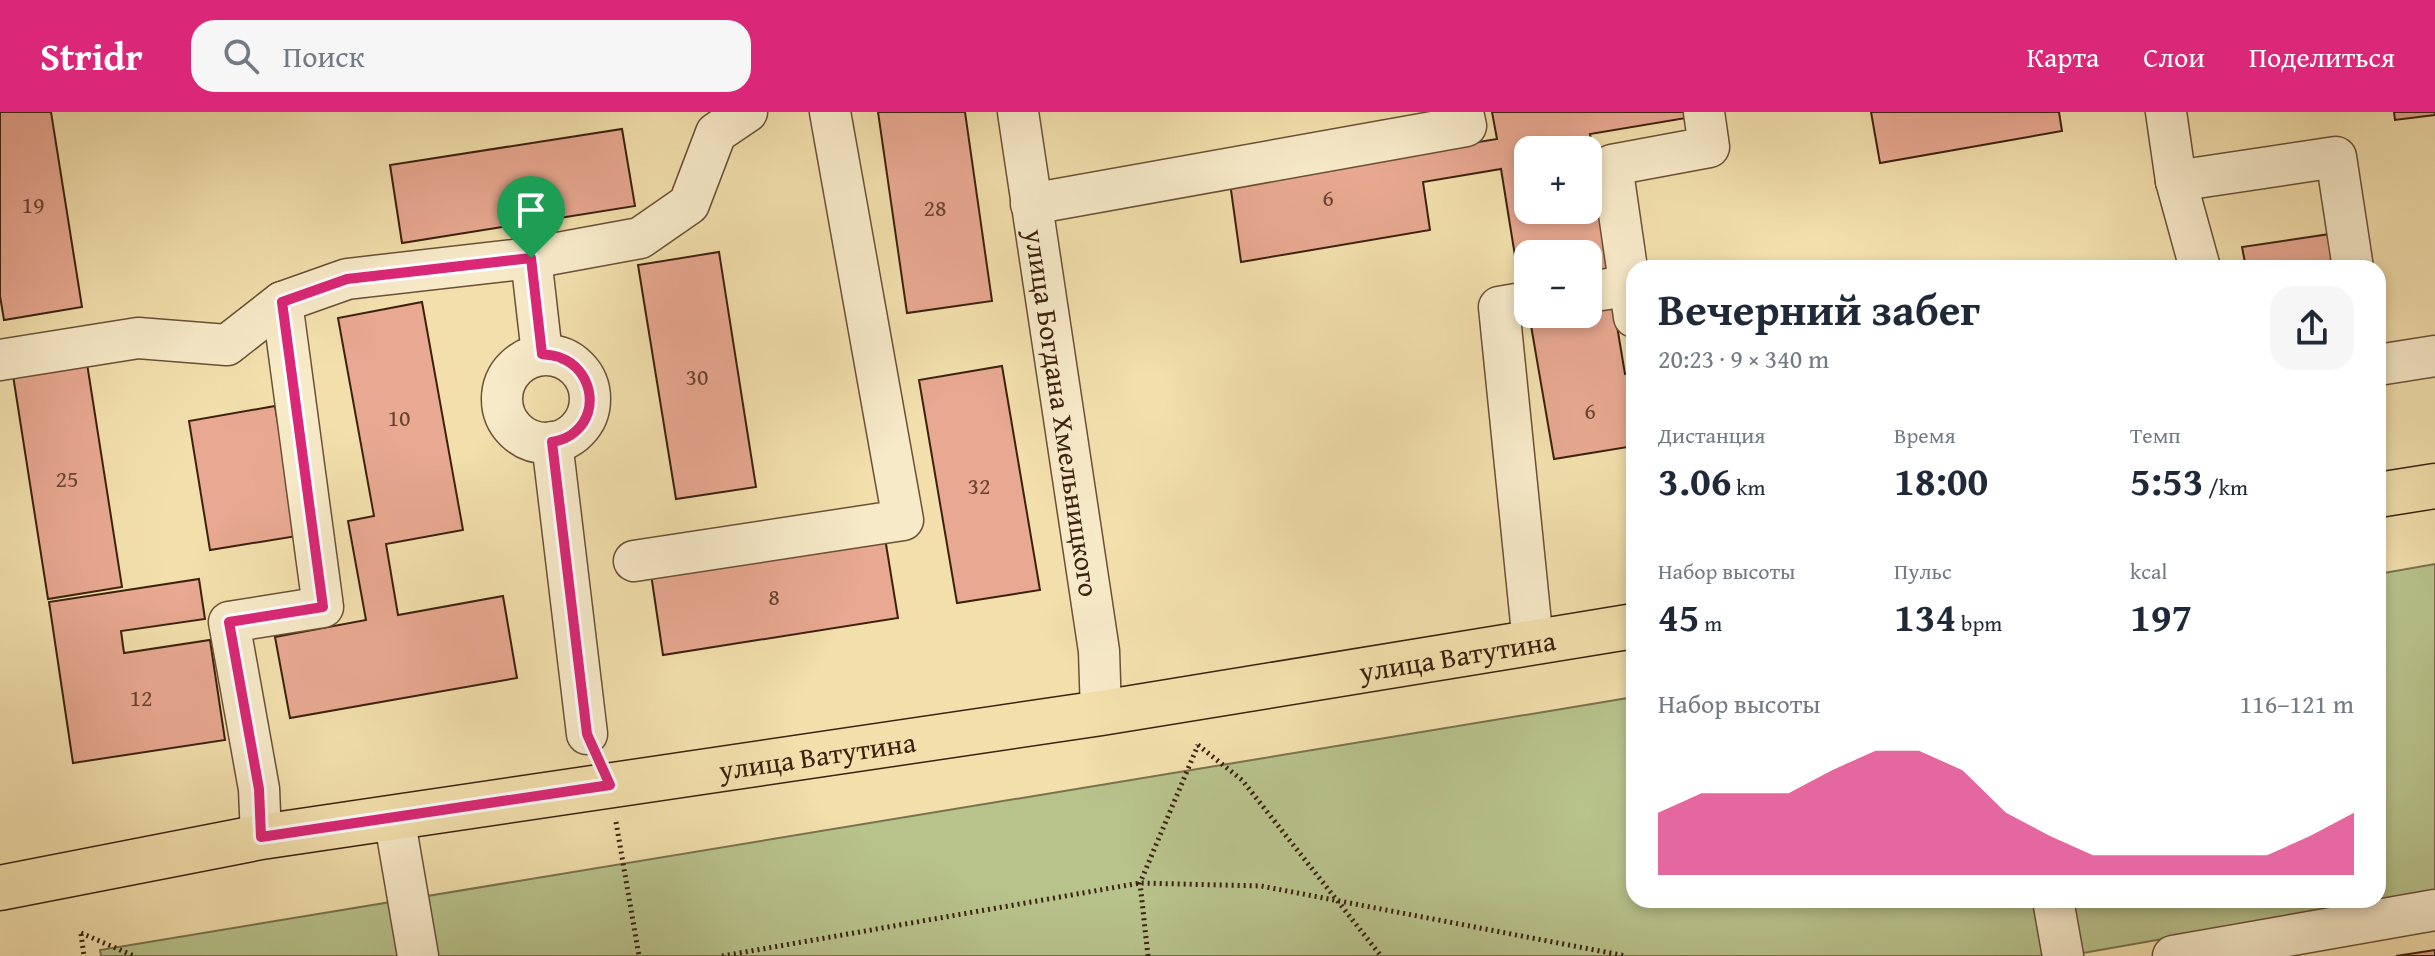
<!DOCTYPE html>
<html lang="ru">
<meta charset="utf-8">
<style>
:root{--surface:#fff;--page:#f6f6f7;--text:#1f2937;--muted:#747a83;--accent:#db2777}
body{margin:0;font-family:"Gentium Book Plus",serif;background:var(--page);color:var(--text);height:100vh;display:flex;flex-direction:column;font-size:30px;white-space:nowrap}
*{box-sizing:border-box;margin:0}
p{font-size:26px;color:var(--muted)}
.icon{flex:none;width:44px;height:44px;fill:none;stroke:currentColor;stroke-width:2;stroke-linecap:round;stroke-linejoin:round}
.map{position:relative;flex:1;overflow:hidden}
.drawer{position:absolute;left:1626px;top:148px;width:760px;height:648px;display:flex;flex-direction:column;background:var(--surface);border-radius:24px;box-shadow:0 4px 12px #0003}
.drawer>*{flex:none}
.fabs{position:absolute;left:1514px;top:24px;display:grid;gap:16px}
.fabs a{display:grid;place-items:center;width:88px;height:88px;border-radius:16px;background:var(--surface);box-shadow:0 4px 12px #0003;font-size:40px}
.pin{position:absolute;display:grid;place-items:center;width:68px;height:68px;color:#fff;margin:-82px -34px;border-radius:50% 50% 50% 0;rotate:-45deg;box-shadow:0 0 8px #0007}
.pin .icon{rotate:45deg}
.round{display:grid;place-items:center;flex:none;width:84px;height:84px;border-radius:24px;background:var(--page)}
.headline{display:flex;align-items:center;justify-content:space-between;height:136px;padding:0 32px}
h1{font-size:44px;font-weight:800;line-height:60px}
.stats{display:grid;grid-template-columns:repeat(3,1fr);gap:12px;height:136px;padding:8px 32px}
.stats div{display:grid;align-content:center}
.stats b{font-size:40px;font-weight:800}
.stats small{font-size:22px;font-weight:400}
.stats p{font-size:22px}
.chart{height:224px;padding:16px 32px}
.chart p{display:flex;justify-content:space-between}
.chart svg{width:100%;height:144px;margin-top:8px;fill:var(--accent);opacity:.7}
header{display:flex;align-items:center;gap:48px;box-sizing:border-box;height:112px;padding:0 40px;background:var(--accent);color:#fff}
header strong{font-size:38px}
nav{display:flex;gap:44px;margin-inline-start:auto;font-size:28px}
.search{width:560px;height:72px;background:var(--page);display:flex;align-items:center;gap:20px;box-sizing:border-box;padding:0 28px;border-radius:24px;color:var(--muted);font-size:30px}
.map>svg:first-child{display:block}
.green{fill:#b8c28b;stroke:#7a724d;stroke-width:2}
.building{fill:#e8a891;stroke:#3c210f;stroke-width:2;fill-rule:evenodd}
.lines{fill:none;stroke-linecap:round;stroke-linejoin:round}
.minor-casing{stroke:#6a5036;stroke-width:43}
.major-casing{stroke:#3c210f;stroke-width:47}
.path{stroke:#3c210f;stroke-width:5;stroke-dasharray:2 4;stroke-linecap:butt}
.minor{stroke:#f7eac9;stroke-width:40}
.major{stroke:#f2dfac;stroke-width:44}
.route-casing{stroke:#fff;stroke-width:16}
.route{stroke:#db2777;stroke-width:10}
.labels{text-anchor:middle;dominant-baseline:central;stroke-width:8;stroke-linejoin:round;paint-order:stroke}
.number-label{font-size:24px;fill:#674330}
.street-label{font-size:28px;fill:#3c210f;stroke:#f7eac9}
</style>
<header>
<strong>Stridr</strong>
<div class="search"><svg class="icon" aria-label="search" viewBox="0 0 24 24"><circle cx="10" cy="10" r="6"/><path d="M15 15l6 6"/></svg>Поиск</div>
<nav><a>Карта</a><a>Слои</a><a>Поделиться</a></nav>
</header>
<div class="map">
<svg width="2435" height="844" viewBox="0 0 2435 844">
<rect width="100%" height="100%" fill="#f2dfac"/>
<filter id="stains"><feTurbulence type="fractalNoise" baseFrequency=".0025" numOctaves="4"/><feColorMatrix values="0 0 0 0 .2 0 0 0 0 .09 0 0 0 0 .02 0 0 0 .5 -.17"/></filter>
<radialGradient id="worn" r=".72"><stop offset=".6" stop-color="#630" stop-opacity="0"/><stop offset="1" stop-color="#630" stop-opacity=".3"/></radialGradient>
<path class="green" d="M 2435,452 L 2435,779 L 2066,844 L 101,844 L 100,838 L 1634,585 L 1634,788 L 2378,788 L 2378,462 Z"/>
<path class="building" d="M 0,0 L 51,0 L 82,195 L 4,208 L 0,184 Z
M 878,0 L 965,0 L 992,189 L 907,201 Z
M 1492,0 L 1691,0 L 1692,5 L 1590,22 L 1610,160 L 1588,164 L 1588,142 L 1528,142 L 1528,174 L 1520,175 L 1501,57 L 1423,70 L 1430,118 L 1241,150 L 1230,71 L 1497,27 ZM 1528,38 L 1588,38 L 1588,98 L 1528,98 Z
M 1871,0 L 2059,0 L 2062,19 L 1880,51 Z
M 2394,0 L 2435,0 L 2435,3 L 2395,8 Z
M 622,17 L 635,94 L 402,131 L 390,53 Z
M 2330,122 L 2335,156 L 2246,156 L 2242,135 Z
M 719,140 L 756,375 L 676,387 L 638,153 Z
M 1612,184 L 1625,262 L 1634,261 L 1634,334 L 1554,347 L 1529,202 L 1588,202 L 1588,189 Z
M 422,190 L 463,418 L 386,432 L 398,503 L 503,484 L 517,566 L 290,606 L 275,525 L 366,508 L 348,409 L 374,404 L 338,206 Z
M 86,245 L 122,475 L 48,487 L 12,257 Z
M 1002,254 L 1040,478 L 957,491 L 919,268 Z
M 275,294 L 297,424 L 210,438 L 189,309 Z
M 885,426 L 898,506 L 663,543 L 651,462 Z
M 199,467 L 205,507 L 121,519 L 124,541 L 210,528 L 225,628 L 73,651 L 49,490 Z
M 2435,838 L 2435,844 L 2396,844 Z"/>
<g class="lines">
<defs>
<g id="minor">
<path id="s1" d="M 1018,0 L 1099,539 L 1101,601"/>
<path d="M 2166,0 L 2176,69 L 2200,156"/>
<path d="M 2176,69 L 2336,45 L 2353,156"/>
<path d="M 1031,92 L 1466,14 L 1463,0"/>
<path d="M 531,146 L 542,242"/>
<path d="M 1588,180 L 1634,173"/>
<path d="M 1528,190 L 1499,195 L 1533,531"/>
<path d="M 1634,205 L 1612,53 L 1709,35 L 1704,0"/>
<circle cx="546" cy="287" r="44"/>
<path d="M 0,248 L 138,226 L 227,233 L 282,190"/>
<path d="M 2378,253 L 2435,244"/>
<path d="M 552,330 L 587,622"/>
<path d="M 634,449 L 903,408 L 830,0"/>
<path d="M 394,705 L 418,844"/>
<path d="M 261,725 L 259,677 L 229,510 L 323,495 L 282,190 L 347,167 L 531,146 L 640,126 L 689,92 L 716,21 L 747,0"/>
<path d="M 2053,788 L 2063,844"/>
<path d="M 2173,844 L 2435,798"/>
</g>
<g id="major">
<path d="M 2378,383 L 2435,374"/>
<path id="s2" d="M 0,776 L 261,725 L 1101,601 L 1634,514"/>
</g>
</defs>
<use href="#minor" class="minor-casing"/>
<use href="#major" class="major-casing"/>
<path class="path" d="M 1198,633 L 1242,668 L 1381,844
M 616,710 L 639,844
M 81,821 L 134,844
M 81,822 L 84,844
M 722,844 L 1140,771 L 1261,774 L 1626,844
M 1148,844 L 1140,771 L 1198,633"/>
<use href="#minor" class="minor"/>
<use href="#major" class="major"/>
</g>
<g class="lines">
<defs>
<path id="route" d="M 531,146 L 542,242 C 548,243 556,243 561,246 C 591,257 600,298 576,319 C 569,326 561,328 552,330 L 587,622 L 610,673 L 261,725 L 259,677 L 229,510 L 323,495 L 282,190 L 347,167 Z"/>
</defs>
<use href="#route" class="route-casing"/>
<use href="#route" class="route"/>
</g>
<g class="labels">
<g class="number-label">
<text x="1328" y="85">6</text>
<text x="33" y="92">19</text>
<text x="935" y="95">28</text>
<text x="697" y="264">30</text>
<text x="1590" y="298">6</text>
<text x="399" y="305">10</text>
<text x="67" y="366">25</text>
<text x="979" y="373">32</text>
<text x="774" y="484">8</text>
<text x="141" y="585">12</text>
</g>
<g class="street-label">
<text stroke="none"><textPath href="#s1" startOffset="304">улица Богдана Хмельницкого</textPath></text>
<text stroke="none"><textPath href="#s2" startOffset="1476">улица Ватутина</textPath></text>
<text stroke="none"><textPath href="#s2" startOffset="828">улица Ватутина</textPath></text>
</g>
</g>
<rect width="100%" height="100%" filter="url(#stains)"/>
<rect width="100%" height="100%" fill="url(#worn)"/>
</svg>
<div class="fabs">
<a>+</a>
<a>−</a>
</div>
<div class="pin" style="left:531px;top:146px;background:#1e9e55"><svg class="icon" aria-label="arrive" viewBox="0 0 24 24"><path d="M6 21V4h12l-3 4 3 4H6"/></svg></div>
<section class="drawer">
<div class="headline"><div><h1>Вечерний забег</h1><p>20:23 · 9 × 340 m</p></div><a class="round"><svg class="icon" aria-label="share" viewBox="0 0 24 24"><path d="M12 15V3M7 8l5-5 5 5M5 13v7h14v-7"/></svg></a></div>
<div class="stats">
<div><p>Дистанция</p><b>3.06<small> km</small></b></div>
<div><p>Время</p><b>18:00</b></div>
<div><p>Темп</p><b>5:53<small> /km</small></b></div>
</div>
<div class="stats">
<div><p>Набор высоты</p><b>45<small> m</small></b></div>
<div><p>Пульс</p><b>134<small> bpm</small></b></div>
<div><p>kcal</p><b>197</b></div>
</div>
<div class="chart"><p><span>Набор высоты</span>116–121 m</p>
<svg viewBox="0 0 160 44" preserveAspectRatio="none"><path d="M0 44V25L10 19L20 19L30 19L40 12L50 6L60 6L70 12L80 25L90 32L100 38L110 38L120 38L130 38L140 38L150 32L160 25V44z"/></svg>
</div>
</section>
</div>
